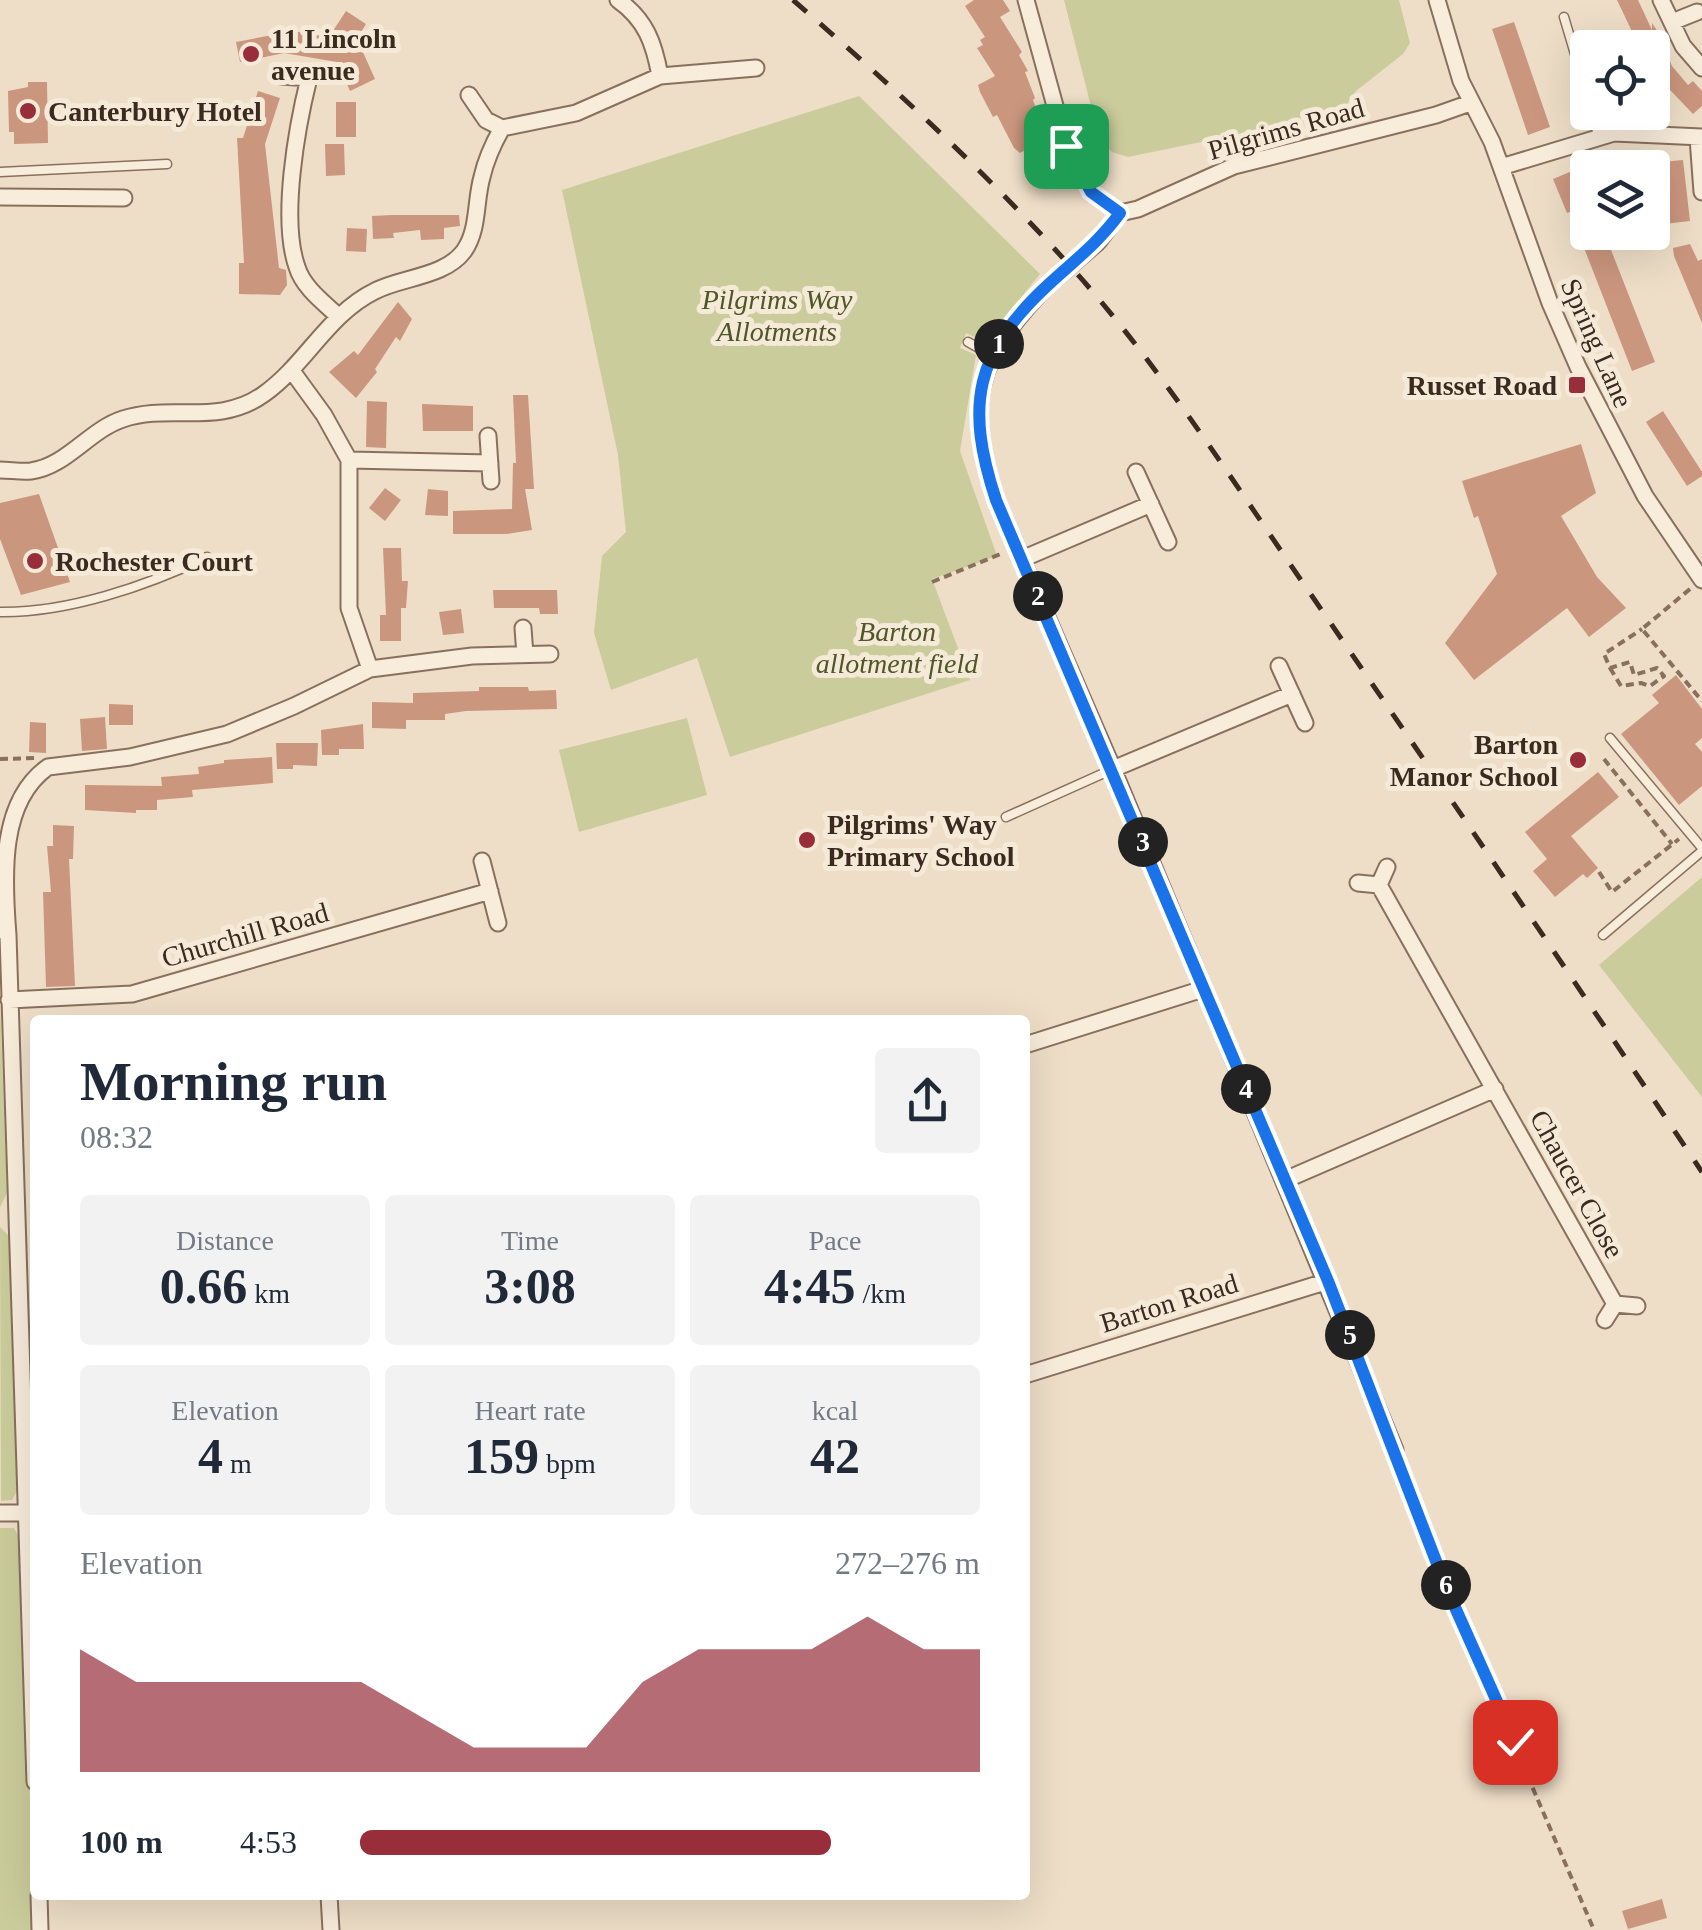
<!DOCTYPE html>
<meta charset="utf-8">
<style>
:root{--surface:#fff;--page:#f2f2f3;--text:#1f2937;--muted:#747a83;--accent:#972e3a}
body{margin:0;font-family:"Times New Roman",serif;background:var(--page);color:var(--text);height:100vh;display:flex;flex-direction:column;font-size:38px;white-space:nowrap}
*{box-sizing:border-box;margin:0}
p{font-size:32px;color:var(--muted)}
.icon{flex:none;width:55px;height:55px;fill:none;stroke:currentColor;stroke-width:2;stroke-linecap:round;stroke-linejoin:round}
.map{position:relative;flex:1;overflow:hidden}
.details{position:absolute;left:30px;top:1015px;width:1000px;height:885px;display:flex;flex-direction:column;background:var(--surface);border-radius:10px;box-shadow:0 10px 40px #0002}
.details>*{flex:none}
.controls{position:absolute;left:1570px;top:30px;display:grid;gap:20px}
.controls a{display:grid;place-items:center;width:100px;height:100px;border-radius:10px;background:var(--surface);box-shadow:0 10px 40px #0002;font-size:50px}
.pin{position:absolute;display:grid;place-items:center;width:85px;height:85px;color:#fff;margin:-42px;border-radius:20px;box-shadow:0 5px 15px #0006}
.km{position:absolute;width:50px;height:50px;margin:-25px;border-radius:50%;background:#222;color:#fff;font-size:28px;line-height:50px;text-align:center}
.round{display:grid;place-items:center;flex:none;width:105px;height:105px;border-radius:10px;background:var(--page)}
.headline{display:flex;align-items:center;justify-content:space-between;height:170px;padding:0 50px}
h1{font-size:55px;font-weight:800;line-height:75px}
.metrics{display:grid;grid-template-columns:repeat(3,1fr);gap:15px;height:170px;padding:10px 50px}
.metrics div{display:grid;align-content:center;border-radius:10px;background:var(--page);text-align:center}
.metrics b{font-size:50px;font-weight:800}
.metrics small{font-size:28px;font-weight:400}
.metrics p{font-size:28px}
.chart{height:280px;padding:20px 50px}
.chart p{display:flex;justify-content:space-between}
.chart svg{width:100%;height:180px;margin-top:10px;fill:var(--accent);opacity:.7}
ul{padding:0 50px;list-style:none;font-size:32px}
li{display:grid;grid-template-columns:160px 120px 1fr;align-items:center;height:75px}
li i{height:25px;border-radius:12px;background:var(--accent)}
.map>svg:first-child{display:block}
.green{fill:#cbcc9b}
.building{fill:#cb967e}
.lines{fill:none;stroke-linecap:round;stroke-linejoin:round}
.service-casing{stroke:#89705d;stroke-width:11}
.minor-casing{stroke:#89705d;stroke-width:19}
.path{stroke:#89705d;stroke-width:4;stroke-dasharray:8 5;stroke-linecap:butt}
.service{stroke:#f8ecdb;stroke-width:8}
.minor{stroke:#f8ecdb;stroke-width:15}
.rail{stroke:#3a2a20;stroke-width:5;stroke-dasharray:18 18;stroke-linecap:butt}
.minor-bridge-casing{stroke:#89705d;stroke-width:19;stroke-linecap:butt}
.minor-bridge{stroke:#f8ecdb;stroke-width:15}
.route-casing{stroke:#fff;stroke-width:20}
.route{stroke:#1a73e8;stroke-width:12}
.poi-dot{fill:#972e3a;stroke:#f5e9d7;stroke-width:4}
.labels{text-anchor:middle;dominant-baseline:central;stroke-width:10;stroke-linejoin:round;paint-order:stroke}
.poi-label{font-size:28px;font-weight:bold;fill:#3a2a20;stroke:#f5e9d7;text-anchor:start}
.street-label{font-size:28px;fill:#3a2a20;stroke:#f5e9d7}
.park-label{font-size:28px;font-style:italic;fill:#4f5627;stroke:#f5e9d7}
</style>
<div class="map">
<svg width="1702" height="1930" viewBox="0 0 1702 1930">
<rect width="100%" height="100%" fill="#eedec7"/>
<path class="green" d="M 1064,0 L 1399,0 L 1410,43 L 1403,54 L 1356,91 L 1347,104 L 1275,127 L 1128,157 L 1112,152 L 1099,138 Z
M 859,96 L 1040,274 L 985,342 L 966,333 L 960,348 L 976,355 L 960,451 L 997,556 L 932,579 L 970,680 L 730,757 L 697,658 L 611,690 L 594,633 L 602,556 L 626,532 L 618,455 L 562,190 Z
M 687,718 L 707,795 L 579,832 L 559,750 Z
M 1702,877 L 1702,1097 L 1599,965 Z
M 0,999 L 7,1193 L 0,1207 Z
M 0,1227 L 11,1238 L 19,1487 L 12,1500 L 1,1501 Z
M 0,1528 L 14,1528 L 20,1539 L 35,1930 L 0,1930 Z"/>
<path class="building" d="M 974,0 L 1003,0 L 1010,11 L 1000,17 L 1022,52 L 1019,55 L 1028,71 L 1025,72 L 1035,98 L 1033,100 L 1048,139 L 1029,152 L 1027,149 L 1020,153 L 1014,148 L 997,115 L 993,117 L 980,92 L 978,85 L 995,76 L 977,48 L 983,45 L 980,40 L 985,37 L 965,6 Z
M 1617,0 L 1638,0 L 1652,30 L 1652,23 L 1658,32 L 1672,66 L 1688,85 L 1693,81 L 1702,91 L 1702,106 L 1693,114 L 1652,71 L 1652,48 L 1624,48 L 1637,42 Z
M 346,11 L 366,24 L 357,39 L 375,79 L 350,91 L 337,62 L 284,53 L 240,62 L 236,42 L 293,31 L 329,37 Z
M 1514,22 L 1550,127 L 1528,135 L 1492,29 Z
M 28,82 L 47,82 L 48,143 L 14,144 L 14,132 L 9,132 L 8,91 L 28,87 Z
M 258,91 L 280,98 L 265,144 L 279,268 L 286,270 L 287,285 L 280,295 L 239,294 L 239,263 L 244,263 L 237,138 L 243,138 Z
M 336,102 L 356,102 L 356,137 L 336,137 Z
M 325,144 L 344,144 L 345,175 L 326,176 Z
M 1683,160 L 1690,221 L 1665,224 L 1661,162 Z
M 1577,169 L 1588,196 L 1588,232 L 1604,232 L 1655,362 L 1632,371 L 1570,212 L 1567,213 L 1553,179 Z
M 392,215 L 459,215 L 460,226 L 444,228 L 444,239 L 421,240 L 420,230 L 393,233 L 394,238 L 373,239 L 372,216 Z
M 347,228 L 367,229 L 366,252 L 346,251 Z
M 1690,244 L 1698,261 L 1702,259 L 1702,323 L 1674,256 L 1673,248 Z
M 398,302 L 412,319 L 400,341 L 396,337 L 375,369 L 377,372 L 356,398 L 329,372 L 354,351 L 358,355 Z
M 513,395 L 528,395 L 534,489 L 525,489 L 532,530 L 507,534 L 453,534 L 453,511 L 512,509 L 513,463 L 516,463 Z
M 367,401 L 387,402 L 386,448 L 366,447 Z
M 422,404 L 473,406 L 473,431 L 423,431 Z
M 1663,411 L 1702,472 L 1702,476 L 1687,486 L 1646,422 Z
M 1581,444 L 1596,493 L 1561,516 L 1597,577 L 1626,608 L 1589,637 L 1567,608 L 1474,680 L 1445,643 L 1497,574 L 1478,516 L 1474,518 L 1462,481 Z
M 385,488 L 401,500 L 385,521 L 369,508 Z
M 428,489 L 448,491 L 448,516 L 425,515 Z
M 39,494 L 70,582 L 21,595 L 0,539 L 0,503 Z
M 383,548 L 401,548 L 402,581 L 408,581 L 406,608 L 401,608 L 401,641 L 380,641 L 380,615 L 386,615 Z
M 493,590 L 557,590 L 558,614 L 540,614 L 539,608 L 494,608 Z
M 461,609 L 464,633 L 443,635 L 439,612 Z
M 1676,675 L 1702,709 L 1702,738 L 1695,744 L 1702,752 L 1702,786 L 1679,805 L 1621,734 L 1659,703 L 1652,695 Z
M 479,687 L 528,687 L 529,691 L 556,690 L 557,709 L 466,711 L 445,714 L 445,720 L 406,720 L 406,729 L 372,728 L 372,702 L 413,703 L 413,693 L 479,691 Z
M 109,704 L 133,705 L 133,725 L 109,725 Z
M 105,717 L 107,749 L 82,751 L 80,719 Z
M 30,722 L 46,723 L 46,753 L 29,752 Z
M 363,724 L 364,749 L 339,749 L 339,755 L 322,755 L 321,730 Z
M 276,743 L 318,743 L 317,766 L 293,765 L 293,769 L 277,769 Z
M 272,757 L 273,783 L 192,790 L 193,797 L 157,800 L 157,810 L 136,810 L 136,813 L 85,810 L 85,785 L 162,786 L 161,777 L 199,774 L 198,767 L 224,763 L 224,760 Z
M 1598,772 L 1619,797 L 1571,836 L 1598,868 L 1587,878 L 1583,874 L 1555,897 L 1533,871 L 1547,859 L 1525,832 Z
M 53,825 L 74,826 L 73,859 L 69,859 L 75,986 L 46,987 L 43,892 L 51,892 L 47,846 L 53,846 Z
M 1662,1899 L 1667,1918 L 1628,1929 L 1622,1911 Z"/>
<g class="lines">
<defs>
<path id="service" d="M 1564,17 L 1588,98
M 1592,112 L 1598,135
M 0,172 L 167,164
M 968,342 L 991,355
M 0,612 C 67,613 147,586 207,557
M 1610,738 L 1702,848
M 1006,817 L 1113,769
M 1603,935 L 1702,851"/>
<path id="minor" d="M 1026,0 L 1066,146 L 1091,192 L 1120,213
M 1437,0 L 1461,81 L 1492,142 L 1550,303 L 1578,367 L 1645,496 L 1702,580
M 1661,0 L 1683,46 L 1702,68
M 1672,22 L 1697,12
M 282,76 L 309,78 C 297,126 280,219 297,267 C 303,287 323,302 337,315
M 660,76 L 756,68
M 469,95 L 486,120 L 502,128
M 1698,138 L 1702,192
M 1501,167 L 1614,133 L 1702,137
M 0,197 L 124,198
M 1120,213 L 1138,209 L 1234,166 L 1436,115 L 1470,103
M 1098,242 L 1120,213
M 1048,285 C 976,359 964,402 996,500 L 1113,769 L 1395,1450
M 292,371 L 324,415 L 349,460 L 349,608 L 370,669
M 488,436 L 491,481
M 349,460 L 490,463
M 0,470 C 10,470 21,472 31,471 C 67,466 89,430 123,419 C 170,403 218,427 264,394 C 306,364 328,314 375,291 C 402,277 445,277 464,251 C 479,230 475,201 482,177 C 486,159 493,144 502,128 L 576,113 L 660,76 C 654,43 646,20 618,0
M 1136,472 L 1168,542
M 1022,559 L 1151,504
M 523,628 L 525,655
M 1279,666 L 1305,723
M 1113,769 L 1292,694
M 482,861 L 498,923
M 1358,883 L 1379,885 L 1387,867
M 1379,885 L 1615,1304
M 0,928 L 8,935 L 35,1782
M 8,935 C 3,873 0,801 48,767 L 130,757 L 227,734 L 294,706 L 370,669 L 472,656 L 550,654
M 9,1000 L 132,994 L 490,891
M 1025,1045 L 1203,989
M 1285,1180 L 1495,1089
M 1605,1320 L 1615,1304 L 1637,1306
M 1025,1375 L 1328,1281
M 0,1513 L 35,1513
M 39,1895 L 40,1930
M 329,1895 L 331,1930"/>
</defs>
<use href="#service" class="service-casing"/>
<use href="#minor" class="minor-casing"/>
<path class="path" d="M 932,582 L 1003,553
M 1690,589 L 1642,629 L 1702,701
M 1610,668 L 1621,686 L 1641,683 L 1650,686 L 1664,676 L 1657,668 L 1634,675 L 1630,662 L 1610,668 L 1604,654 L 1642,629
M 0,759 L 35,758
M 1604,759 L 1672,844
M 1599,872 L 1612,892 L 1679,839
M 1400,1463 L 1446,1587 L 1594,1930"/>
<use href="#service" class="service"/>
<use href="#minor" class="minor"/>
<path class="rail" d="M 793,0 C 890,84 985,171 1071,267 C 1162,368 1235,485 1312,596 C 1443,787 1573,979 1702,1172"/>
<defs>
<path id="minor-bridge" d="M 1048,285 L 1098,242"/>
</defs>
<use href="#minor-bridge" class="minor-bridge-casing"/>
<use href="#minor-bridge" class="minor-bridge"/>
</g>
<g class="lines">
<defs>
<path id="route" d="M 1066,146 L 1091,192 L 1120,213 C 1099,242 1074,261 1049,284 C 974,353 965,406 996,500 L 1328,1281 L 1446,1587 L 1515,1742"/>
</defs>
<use href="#route" class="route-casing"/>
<use href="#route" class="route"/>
</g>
<g class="poi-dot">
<circle cx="251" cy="54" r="10"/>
<circle cx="28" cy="111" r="10"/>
<rect x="1567" y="375" width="20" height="20" rx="5"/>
<circle cx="35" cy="561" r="10"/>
<circle cx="1578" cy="760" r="10"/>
<circle cx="807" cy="840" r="10"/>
</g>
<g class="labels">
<g class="poi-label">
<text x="271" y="38">11 Lincoln<tspan x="271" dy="32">avenue</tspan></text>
<text x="48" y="111">Canterbury Hotel</text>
<text x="1557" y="385" text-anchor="end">Russet Road</text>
<text x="55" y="561">Rochester Court</text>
<text x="1558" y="744" text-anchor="end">Barton<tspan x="1558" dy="32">Manor School</tspan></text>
<text x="827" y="824">Pilgrims' Way<tspan x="827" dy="32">Primary School</tspan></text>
</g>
<g class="street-label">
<text transform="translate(1286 129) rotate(-16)">Pilgrims Road</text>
<text transform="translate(1597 343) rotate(66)">Spring Lane</text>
<text transform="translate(245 935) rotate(-16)">Churchill Road</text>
<text transform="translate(1577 1184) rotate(61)">Chaucer Close</text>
<text transform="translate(1169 1303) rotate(-17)">Barton Road</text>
</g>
<g class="park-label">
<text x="777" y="299">Pilgrims Way<tspan x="777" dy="32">Allotments</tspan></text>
<text x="897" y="631">Barton<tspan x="897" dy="32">allotment field</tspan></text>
</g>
</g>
</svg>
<div class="controls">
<a><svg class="icon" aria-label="locate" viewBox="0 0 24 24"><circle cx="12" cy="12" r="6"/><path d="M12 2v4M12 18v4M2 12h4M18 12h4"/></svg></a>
<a><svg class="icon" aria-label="layers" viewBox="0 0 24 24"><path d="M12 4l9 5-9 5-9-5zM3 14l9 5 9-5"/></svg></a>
</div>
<div class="pin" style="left:1066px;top:146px;background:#1e9e55"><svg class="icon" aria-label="arrive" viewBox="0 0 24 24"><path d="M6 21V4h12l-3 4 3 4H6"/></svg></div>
<div class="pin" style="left:1515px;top:1742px;background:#d93025"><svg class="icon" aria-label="check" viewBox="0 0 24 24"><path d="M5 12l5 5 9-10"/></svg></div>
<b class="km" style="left:999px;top:344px">1</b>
<b class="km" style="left:1038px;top:596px">2</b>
<b class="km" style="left:1143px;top:842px">3</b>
<b class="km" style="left:1246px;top:1089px">4</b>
<b class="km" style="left:1350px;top:1335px">5</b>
<b class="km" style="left:1446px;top:1585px">6</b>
<section class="details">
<div class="headline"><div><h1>Morning run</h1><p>08:32</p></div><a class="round"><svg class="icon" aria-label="share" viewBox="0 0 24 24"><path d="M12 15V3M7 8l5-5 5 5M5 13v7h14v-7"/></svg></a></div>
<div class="metrics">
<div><p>Distance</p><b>0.66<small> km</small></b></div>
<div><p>Time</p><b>3:08</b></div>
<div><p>Pace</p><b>4:45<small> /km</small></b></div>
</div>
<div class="metrics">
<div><p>Elevation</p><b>4<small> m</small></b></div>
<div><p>Heart rate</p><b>159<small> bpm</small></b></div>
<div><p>kcal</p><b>42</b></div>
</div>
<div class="chart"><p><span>Elevation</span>272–276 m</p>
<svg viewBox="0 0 160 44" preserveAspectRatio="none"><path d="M0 44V14L10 22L20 22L30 22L40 22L50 22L60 30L70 38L80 38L90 38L100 22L110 14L120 14L130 14L140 6L150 14L160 14V44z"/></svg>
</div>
<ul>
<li><b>100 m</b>4:53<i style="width:76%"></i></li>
</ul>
</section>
</div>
